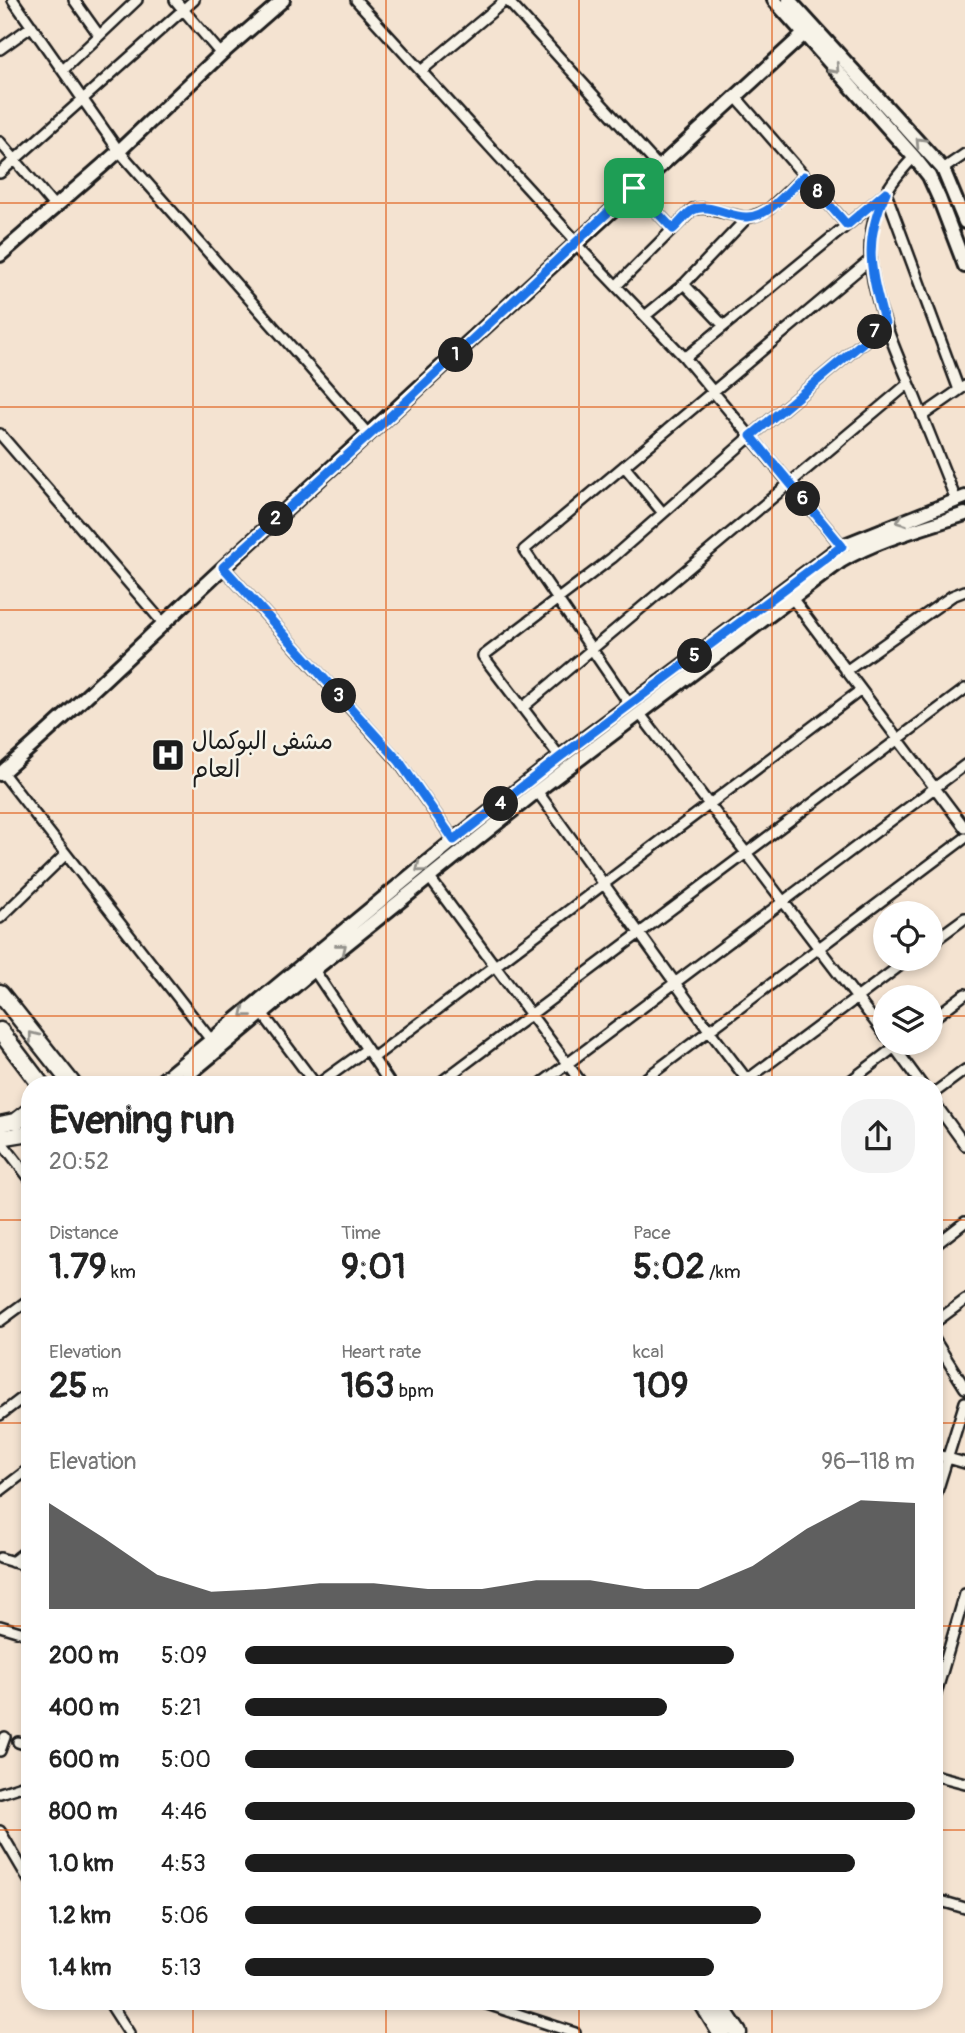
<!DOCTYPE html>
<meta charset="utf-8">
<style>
:root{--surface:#fff;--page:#f2f2f2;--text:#222;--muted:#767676;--accent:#1c1c1c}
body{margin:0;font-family:Pangolin,"Playpen Sans Arabic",sans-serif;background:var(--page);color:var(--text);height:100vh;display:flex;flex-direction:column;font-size:26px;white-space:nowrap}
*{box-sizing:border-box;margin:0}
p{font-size:23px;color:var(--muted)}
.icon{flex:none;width:38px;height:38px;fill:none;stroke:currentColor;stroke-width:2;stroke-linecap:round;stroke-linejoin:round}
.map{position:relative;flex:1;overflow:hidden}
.side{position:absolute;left:21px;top:1076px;width:922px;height:934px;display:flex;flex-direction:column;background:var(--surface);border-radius:28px;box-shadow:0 4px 10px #0003}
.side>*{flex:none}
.fabs{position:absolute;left:873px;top:901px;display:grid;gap:14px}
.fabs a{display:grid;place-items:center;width:70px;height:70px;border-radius:50%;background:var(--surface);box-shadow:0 4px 10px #0003;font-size:35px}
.pin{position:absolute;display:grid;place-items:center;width:60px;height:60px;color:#fff;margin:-30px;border-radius:14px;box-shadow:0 4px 10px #0006}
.km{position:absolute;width:35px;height:35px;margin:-18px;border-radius:50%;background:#222;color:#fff;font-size:19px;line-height:35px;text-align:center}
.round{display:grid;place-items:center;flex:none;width:74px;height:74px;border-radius:28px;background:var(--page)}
.head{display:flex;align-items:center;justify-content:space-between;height:119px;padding:0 28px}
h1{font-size:38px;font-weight:700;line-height:52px}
.metrics{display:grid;grid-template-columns:repeat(3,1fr);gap:10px;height:119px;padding:7px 28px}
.metrics div{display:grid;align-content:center}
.metrics b{font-size:35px;font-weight:700}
.metrics small{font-size:19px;font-weight:400}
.metrics p{font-size:19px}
.chart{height:196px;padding:14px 28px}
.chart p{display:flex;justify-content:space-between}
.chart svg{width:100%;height:126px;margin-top:7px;fill:var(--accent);opacity:.7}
ul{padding:0 28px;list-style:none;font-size:23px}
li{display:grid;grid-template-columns:112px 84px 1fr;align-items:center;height:52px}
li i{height:18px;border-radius:9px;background:var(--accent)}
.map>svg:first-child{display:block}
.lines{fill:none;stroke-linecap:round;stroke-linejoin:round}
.street-casing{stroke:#1c1c1c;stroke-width:14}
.secondary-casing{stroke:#1c1c1c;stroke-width:18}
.primary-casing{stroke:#1c1c1c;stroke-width:19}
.highway-casing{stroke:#1c1c1c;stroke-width:21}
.street{stroke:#f7f3e8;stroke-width:9}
.secondary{stroke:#f7f3e8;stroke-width:12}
.primary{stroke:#f7f3e8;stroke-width:14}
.highway{stroke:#f7f3e8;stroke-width:16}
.oneway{stroke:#94928c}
.route-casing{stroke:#fff;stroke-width:14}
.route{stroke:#1a73e8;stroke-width:9}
.grid{fill:none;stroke:#de560d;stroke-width:2;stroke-opacity:0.55}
.labels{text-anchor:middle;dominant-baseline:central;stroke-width:5;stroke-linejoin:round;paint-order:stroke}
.poi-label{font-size:24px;fill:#1c1c1c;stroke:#f7f3e8;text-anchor:start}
</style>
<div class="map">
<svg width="965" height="2033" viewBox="0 0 965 2033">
<rect width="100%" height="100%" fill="#f4e3d1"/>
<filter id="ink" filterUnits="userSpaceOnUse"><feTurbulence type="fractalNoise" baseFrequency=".0143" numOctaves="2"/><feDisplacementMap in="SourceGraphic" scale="14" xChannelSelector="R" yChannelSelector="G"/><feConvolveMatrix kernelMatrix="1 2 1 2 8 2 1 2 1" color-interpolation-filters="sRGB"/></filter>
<g filter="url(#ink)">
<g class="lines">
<defs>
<path id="street" d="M 13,0 L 119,151 L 369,435
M 74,0 L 99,35
M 175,0 L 221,54
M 356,0 L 576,241
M 507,0 L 658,166
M 0,49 L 32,26
M 63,70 L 137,0
M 421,71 L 506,0
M 735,96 L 847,225
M 0,142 L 55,207
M 914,157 C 898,174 884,191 876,214 C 855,269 894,345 914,395 C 928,430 942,465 956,500
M 943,169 L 965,154
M 0,173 L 194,0
M 634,188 L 673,229
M 574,242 L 685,358 L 842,546
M 684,284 L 724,326
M 616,286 L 693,209 L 704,208 L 747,218 L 759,214 L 769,209 L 804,176
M 645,316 L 684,284 L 747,218
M 685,358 L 886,193 L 959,390
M 922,416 L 965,386
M 0,434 L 164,624
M 624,466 L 663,513
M 223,567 L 399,762 L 454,840
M 792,598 L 965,828
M 846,671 L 952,596 L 965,591
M 630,705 L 524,550 L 871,259
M 522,708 L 909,383
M 640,714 L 886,1036
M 560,757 L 483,656 L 612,558 L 751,436 L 885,324
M 2,772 L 211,1040
M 537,791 L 709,1030 L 751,1085
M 429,877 L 583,1085
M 0,918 L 66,854
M 931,943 L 965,918
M 314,970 L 391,1085
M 262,1013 L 316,1085
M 931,1020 L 965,994
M 892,1044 L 922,1085
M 373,1058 L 861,690
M 317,1085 L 367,1049
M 437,1085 L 965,689
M 539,1085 L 965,765
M 637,1085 L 965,838
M 740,1085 L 909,959
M 845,1085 L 900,1043
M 934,1093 L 965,1070
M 934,1102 L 965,1145
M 0,1140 L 30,1179
M 934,1246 L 965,1222
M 0,1321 L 30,1299
M 934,1323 L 965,1300
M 934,1339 L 965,1388
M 0,1415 L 30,1392
M 934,1454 L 965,1463
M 0,1491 L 30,1468
M 934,1501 L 965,1402
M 0,1558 L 30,1567
M 12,1562 L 30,1548
M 0,1626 L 30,1635
M 934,1700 L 965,1594
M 18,1742 L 30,1746
M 0,1751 L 5,1737
M 934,1775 L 965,1783
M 0,1793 L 25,1785 L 30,1781
M 0,1831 L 30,1882
M 934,1899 L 965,1908
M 109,2002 L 129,2033
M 481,2002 L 575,2033"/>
<path id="secondary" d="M 774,0 L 914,157 L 929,176 L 939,198 L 965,266
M 789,0 L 943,169 L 965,222
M 0,255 L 119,151 L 221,54 L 283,0
M 0,774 C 78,707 150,635 226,565 C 418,388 610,210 804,34
M 157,1085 L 454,840 L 560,757 L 842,546 L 965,497
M 176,1085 L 314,970 L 537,791 L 841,561 C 879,539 923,528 965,514"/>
<path id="primary" d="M 0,1124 L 28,1118
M 0,1138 L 30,1133"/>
<path id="highway" d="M 0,993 L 73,1085
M 0,1031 L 41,1085
M 17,1121 L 30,1111
M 702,2002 L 721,2033
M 717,2002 L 738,2033"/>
</defs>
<use href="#street" class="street-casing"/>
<use href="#secondary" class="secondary-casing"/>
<use href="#primary" class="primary-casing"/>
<use href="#highway" class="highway-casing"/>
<use href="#street" class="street"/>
<use href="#secondary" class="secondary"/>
<use href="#primary" class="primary"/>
<use href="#highway" class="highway"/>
</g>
<defs><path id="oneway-chevron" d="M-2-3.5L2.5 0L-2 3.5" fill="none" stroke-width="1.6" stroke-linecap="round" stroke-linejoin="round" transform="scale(1.75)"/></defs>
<g class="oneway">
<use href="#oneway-chevron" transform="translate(835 69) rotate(48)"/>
<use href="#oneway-chevron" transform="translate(920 142) rotate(-133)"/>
<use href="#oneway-chevron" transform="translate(901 521) rotate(159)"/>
<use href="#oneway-chevron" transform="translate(420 868) rotate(141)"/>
<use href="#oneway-chevron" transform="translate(342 948) rotate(-39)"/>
<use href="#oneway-chevron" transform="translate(245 1013) rotate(141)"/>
<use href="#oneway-chevron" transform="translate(33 1036) rotate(-128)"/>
</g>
</g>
<g class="lines" filter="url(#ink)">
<defs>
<path id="route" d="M 804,176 L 847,225 L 886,192 C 862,242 871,273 885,324 L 751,436 L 842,546 L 560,757 L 454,840 L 399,761 L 223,567 L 384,422 L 634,188 L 673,229 C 679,224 686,214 693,210 C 708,202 731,218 747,217 C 769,217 789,190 804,176 Z"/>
</defs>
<use href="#route" class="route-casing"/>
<use href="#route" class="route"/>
</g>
<path class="grid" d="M 193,0 L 193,1085M 386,0 L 386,1085M 579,0 L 579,1085M 772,0 L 772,1085M 0,203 L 965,203M 0,407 L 965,407M 0,610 L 965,610M 0,813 L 965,813M 0,1016 L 886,1016M 931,1016 L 965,1016M 0,1220 L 30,1220M 934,1220 L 965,1220M 0,1423 L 30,1423M 934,1423 L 965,1423M 0,1626 L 30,1626M 934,1626 L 965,1626M 0,1830 L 30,1830M 934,1830 L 965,1830M 193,2002 L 193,2033M 386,2002 L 386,2033M 579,2002 L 579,2033M 772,2002 L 772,2033"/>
<defs>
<symbol id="hospital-square" viewBox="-11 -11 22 22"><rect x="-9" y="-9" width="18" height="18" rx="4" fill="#1c1c1c" stroke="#f7f3e8"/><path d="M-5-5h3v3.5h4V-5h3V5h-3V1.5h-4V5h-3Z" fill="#fff"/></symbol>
</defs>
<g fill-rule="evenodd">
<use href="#hospital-square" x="149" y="736" width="38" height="38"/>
</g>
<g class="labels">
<g class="poi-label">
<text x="192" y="741">مشفى البوكمال<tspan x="192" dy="28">العام</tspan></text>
</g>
</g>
</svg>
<div class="fabs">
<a><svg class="icon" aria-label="locate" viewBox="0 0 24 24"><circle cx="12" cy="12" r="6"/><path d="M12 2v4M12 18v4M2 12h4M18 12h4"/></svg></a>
<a><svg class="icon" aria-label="layers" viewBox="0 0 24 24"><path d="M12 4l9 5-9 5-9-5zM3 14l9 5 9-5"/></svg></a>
</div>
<div class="pin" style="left:634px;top:188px;background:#1e9e55"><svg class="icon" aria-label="arrive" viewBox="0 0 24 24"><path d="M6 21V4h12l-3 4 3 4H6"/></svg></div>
<b class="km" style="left:456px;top:355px">1</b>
<b class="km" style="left:276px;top:519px">2</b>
<b class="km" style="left:339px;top:696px">3</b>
<b class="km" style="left:501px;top:804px">4</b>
<b class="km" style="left:695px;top:656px">5</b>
<b class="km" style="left:803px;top:499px">6</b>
<b class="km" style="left:875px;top:332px">7</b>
<b class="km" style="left:818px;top:192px">8</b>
<section class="side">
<div class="head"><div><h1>Evening run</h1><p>20:52</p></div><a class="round"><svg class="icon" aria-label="share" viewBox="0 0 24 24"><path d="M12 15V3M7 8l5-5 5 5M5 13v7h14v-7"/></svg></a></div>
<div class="metrics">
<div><p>Distance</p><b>1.79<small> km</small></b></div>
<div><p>Time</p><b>9:01</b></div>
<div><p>Pace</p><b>5:02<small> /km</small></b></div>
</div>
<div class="metrics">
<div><p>Elevation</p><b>25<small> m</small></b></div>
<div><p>Heart rate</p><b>163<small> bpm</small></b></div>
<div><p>kcal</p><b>109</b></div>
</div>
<div class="chart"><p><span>Elevation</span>96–118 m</p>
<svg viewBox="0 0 160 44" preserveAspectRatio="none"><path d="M0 44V7L10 19L20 32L30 38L40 37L50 35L60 35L70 37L80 37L90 34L100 34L110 37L120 37L130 29L140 16L150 6L160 7V44z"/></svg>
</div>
<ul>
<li><b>200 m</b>5:09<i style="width:73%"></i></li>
<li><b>400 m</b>5:21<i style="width:63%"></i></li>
<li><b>600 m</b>5:00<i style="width:82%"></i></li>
<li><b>800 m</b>4:46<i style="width:100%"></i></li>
<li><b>1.0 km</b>4:53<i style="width:91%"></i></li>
<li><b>1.2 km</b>5:06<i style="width:77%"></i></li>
<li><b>1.4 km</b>5:13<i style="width:70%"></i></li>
</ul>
</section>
</div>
